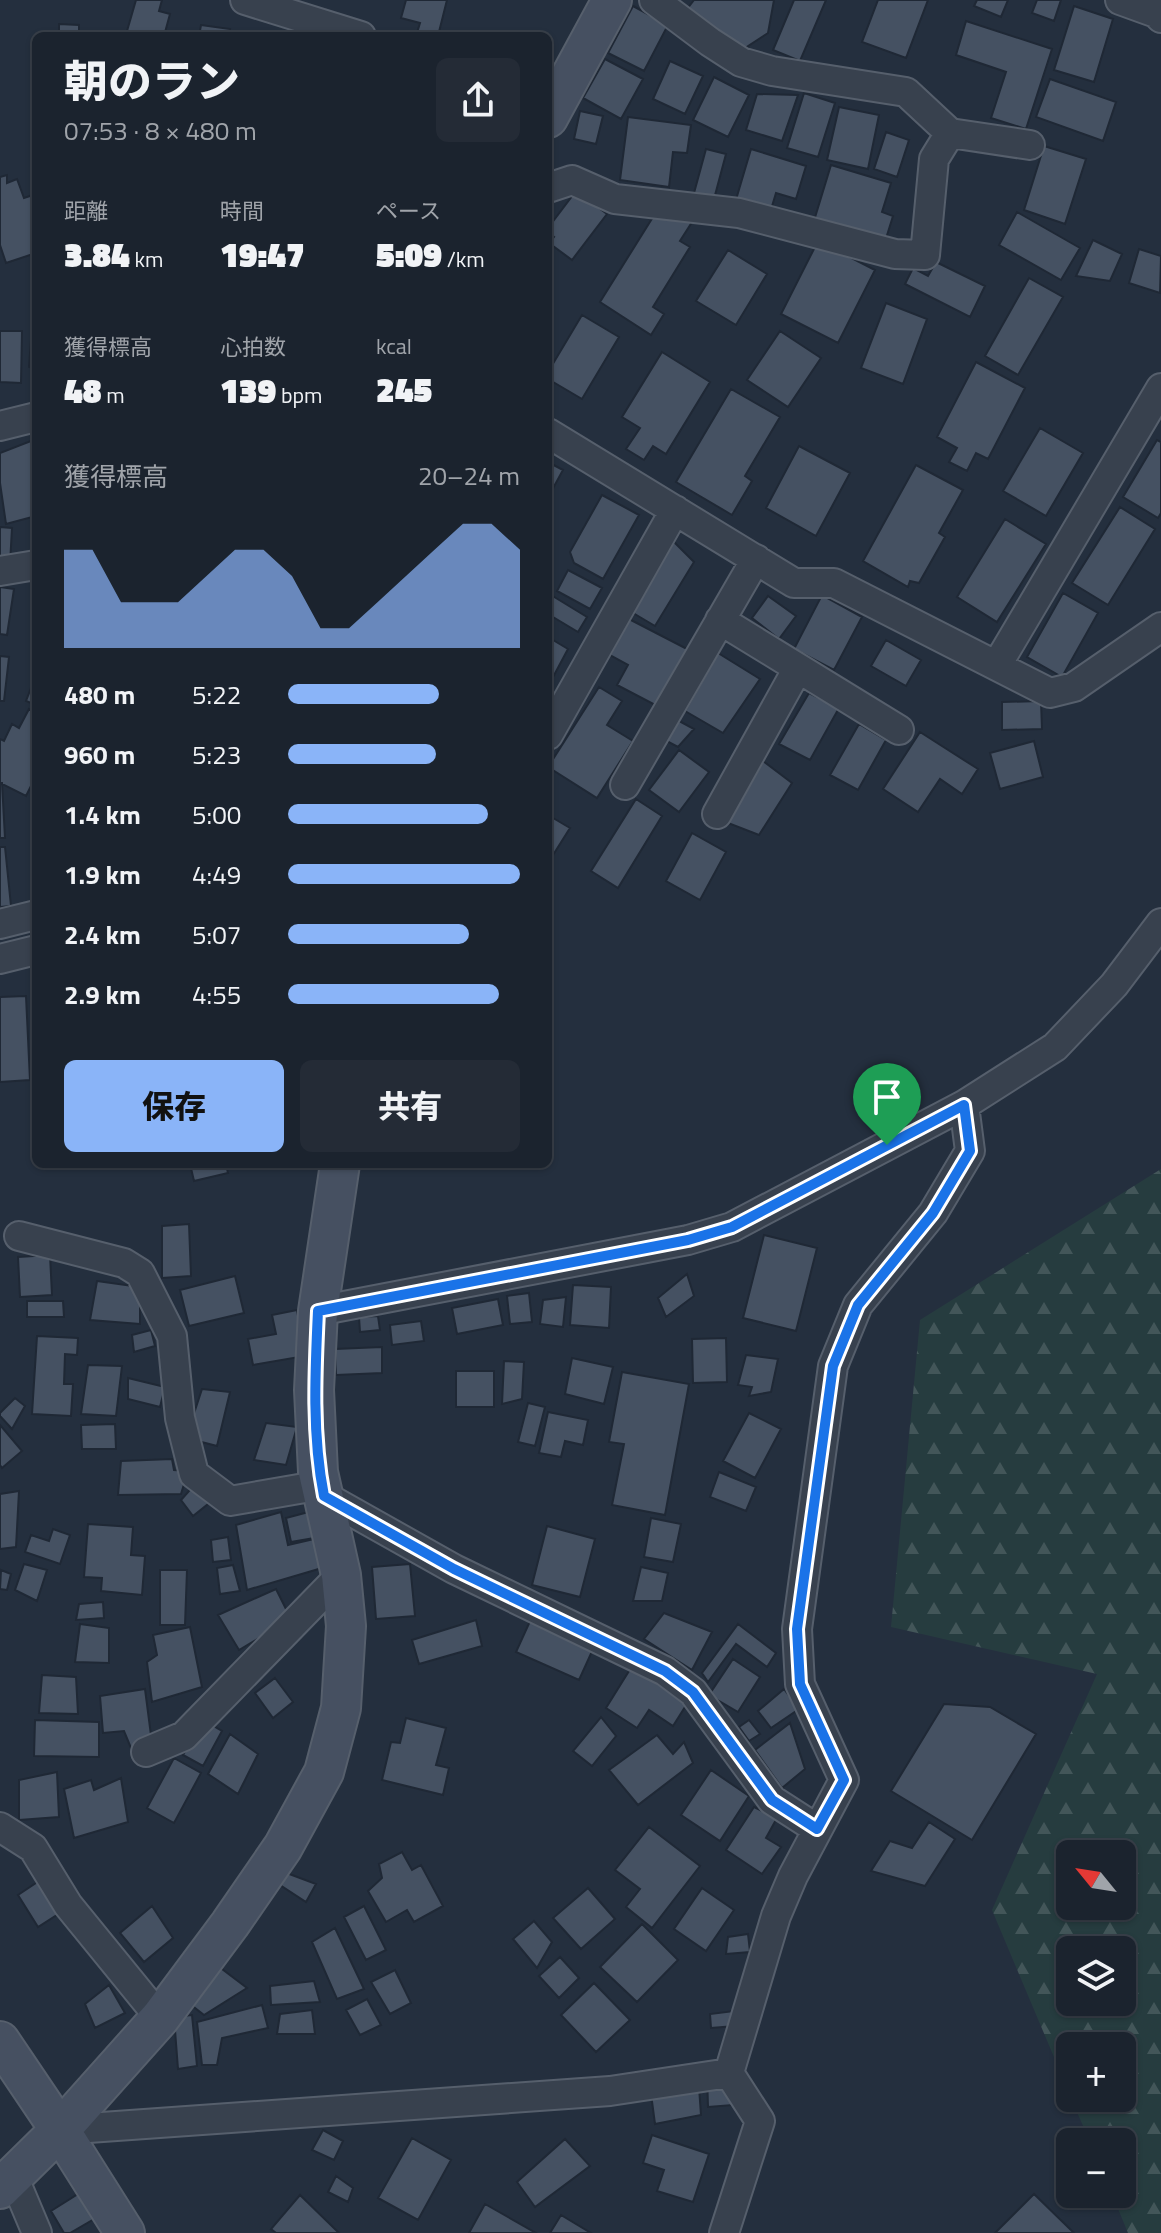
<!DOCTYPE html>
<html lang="ja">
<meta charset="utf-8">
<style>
:root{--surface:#1b232e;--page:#242b36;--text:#f1f3f6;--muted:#a0a4aa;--line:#39404a;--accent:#8ab4f8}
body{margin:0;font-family:"Titillium Web","Noto Sans JP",sans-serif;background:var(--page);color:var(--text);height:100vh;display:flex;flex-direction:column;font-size:30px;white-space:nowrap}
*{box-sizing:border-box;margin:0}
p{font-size:26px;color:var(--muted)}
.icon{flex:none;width:44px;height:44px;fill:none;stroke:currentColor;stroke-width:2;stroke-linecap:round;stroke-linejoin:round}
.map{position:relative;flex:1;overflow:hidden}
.panel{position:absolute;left:32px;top:32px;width:520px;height:1136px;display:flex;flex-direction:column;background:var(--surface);border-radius:12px;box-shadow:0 2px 6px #0004,0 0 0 2px var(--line)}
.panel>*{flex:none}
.needle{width:52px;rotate:300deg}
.tools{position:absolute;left:1056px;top:1840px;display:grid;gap:16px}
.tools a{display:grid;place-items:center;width:80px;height:80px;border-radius:12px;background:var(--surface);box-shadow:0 2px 6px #0004,0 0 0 2px var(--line);font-size:40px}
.pin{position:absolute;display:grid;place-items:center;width:68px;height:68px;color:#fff;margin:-82px -34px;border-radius:50% 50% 50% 0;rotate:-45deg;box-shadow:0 0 8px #0007}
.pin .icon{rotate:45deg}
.round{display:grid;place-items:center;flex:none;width:84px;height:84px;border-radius:12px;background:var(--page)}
.overview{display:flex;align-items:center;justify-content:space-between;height:136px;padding:0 32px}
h1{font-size:44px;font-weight:800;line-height:60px}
.metrics{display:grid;grid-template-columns:repeat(3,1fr);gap:12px;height:136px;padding:8px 32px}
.metrics div{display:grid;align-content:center}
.metrics b{font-size:34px;font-weight:800}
.metrics small{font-size:22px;font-weight:400}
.metrics p{font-size:22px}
.chart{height:224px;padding:16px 32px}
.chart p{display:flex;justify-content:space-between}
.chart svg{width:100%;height:144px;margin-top:8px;fill:var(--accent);opacity:.7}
.cta{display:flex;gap:16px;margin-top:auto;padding:16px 32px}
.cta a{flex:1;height:92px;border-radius:12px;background:var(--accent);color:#111;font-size:32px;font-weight:800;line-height:92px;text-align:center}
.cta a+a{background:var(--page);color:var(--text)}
ul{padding:0 32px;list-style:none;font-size:26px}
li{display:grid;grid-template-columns:128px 96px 1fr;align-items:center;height:60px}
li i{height:20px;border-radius:10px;background:var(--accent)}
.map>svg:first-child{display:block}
.forest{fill:url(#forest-firs);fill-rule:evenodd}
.building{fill:#455162;stroke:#1f2835;stroke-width:2}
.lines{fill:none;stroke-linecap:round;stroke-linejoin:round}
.street-casing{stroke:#565f6c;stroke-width:32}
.secondary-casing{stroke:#565f6c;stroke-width:42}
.street{stroke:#38414e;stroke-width:28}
.secondary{stroke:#465061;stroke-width:38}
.route-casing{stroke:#fff;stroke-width:16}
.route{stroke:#1a73e8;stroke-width:10}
</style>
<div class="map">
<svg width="1161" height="2233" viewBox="0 0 1161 2233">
<defs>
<pattern id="forest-firs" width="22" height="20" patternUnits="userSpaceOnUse" patternTransform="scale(2)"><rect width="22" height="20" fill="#263c3f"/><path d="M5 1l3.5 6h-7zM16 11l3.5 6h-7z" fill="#435659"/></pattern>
</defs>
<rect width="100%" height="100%" fill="#242f3e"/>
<path class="forest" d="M 1161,1169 L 1161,2233 L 1128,2233 L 1112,2194 L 1122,2194 L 1122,2142 L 1090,2142 L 1071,2098 L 1122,2098 L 1122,2046 L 1070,2046 L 1070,2095 L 992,1910 L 1097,1674 L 891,1627 L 920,1320 ZM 1070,1854 L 1122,1854 L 1122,1906 L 1070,1906 ZM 1122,1950 L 1122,2002 L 1070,2002 L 1070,1950 Z"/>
<path class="building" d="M 136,0 L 162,0 L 159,11 L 170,14 L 164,36 L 145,36 L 127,31 Z
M 406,0 L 447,0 L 438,36 L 416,36 L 420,23 L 401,18 Z
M 694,0 L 774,0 L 768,33 L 742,50 L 684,13 Z
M 794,0 L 826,0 L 800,61 L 773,50 Z
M 878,0 L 928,0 L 906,58 L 862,42 Z
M 977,0 L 1008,0 L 1001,17 L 974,6 Z
M 1037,0 L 1061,0 L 1054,21 L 1032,13 Z
M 633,6 L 668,25 L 644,71 L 608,53 Z
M 1074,6 L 1113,19 L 1094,82 L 1054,70 Z
M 966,21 L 1052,49 L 1026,129 L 991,118 L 1006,72 L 956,55 Z
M 59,24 L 79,25 L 79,36 L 59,36 Z
M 201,25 L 230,29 L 228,36 L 199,36 Z
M 605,59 L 643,79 L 621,119 L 583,98 Z
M 670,61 L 703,76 L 685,114 L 653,99 Z
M 714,77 L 749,95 L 728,137 L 693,120 Z
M 1050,79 L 1116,102 L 1103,141 L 1036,117 Z
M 804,93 L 835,103 L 818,157 L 787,148 Z
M 757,94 L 798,95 L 782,141 L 746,130 Z
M 839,107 L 879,115 L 868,169 L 827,160 Z
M 580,111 L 603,116 L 596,144 L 574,139 Z
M 628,117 L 691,125 L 687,153 L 673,152 L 669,187 L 620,180 Z
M 886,132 L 909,140 L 897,177 L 874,169 Z
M 1044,146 L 1086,159 L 1065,224 L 1024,210 Z
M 706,149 L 726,154 L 714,199 L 694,193 Z
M 751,149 L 806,166 L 796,199 L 776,193 L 770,213 L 735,203 Z
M 831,165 L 891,183 L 882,212 L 893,216 L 884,245 L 813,224 Z
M 7,175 L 7,183 L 17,179 L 24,198 L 36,194 L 36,253 L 6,263 L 0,245 L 0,177 Z
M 576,191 L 607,214 L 572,260 L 549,243 L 554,237 L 548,232 L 548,228 Z
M 658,209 L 694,219 L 680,241 L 690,247 L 653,307 L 664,314 L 651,335 L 600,302 Z
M 1017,212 L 1080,248 L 1061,280 L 999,245 Z
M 1093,240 L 1122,254 L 1110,281 L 1076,276 Z
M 818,241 L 875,270 L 838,343 L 781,314 Z
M 1139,249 L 1161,256 L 1160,293 L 1129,283 Z
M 728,250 L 767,274 L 736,325 L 696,301 Z
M 936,262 L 985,286 L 970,317 L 905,284 L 913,268 L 928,276 Z
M 1029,278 L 1063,297 L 1018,375 L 985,356 Z
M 886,303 L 927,319 L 903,384 L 861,368 Z
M 33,315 L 36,315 L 36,368 L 29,367 Z
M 582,315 L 619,337 L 582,399 L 548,379 L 548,372 Z
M 0,331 L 22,331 L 21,383 L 0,382 Z
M 780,331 L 821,358 L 788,407 L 747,380 Z
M 662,352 L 710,382 L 666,454 L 653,446 L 644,460 L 626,449 L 640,428 L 622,417 Z
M 976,362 L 1025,388 L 988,459 L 976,453 L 967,471 L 949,462 L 957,448 L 937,437 Z
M 731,389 L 780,417 L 745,476 L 752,481 L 732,515 L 676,482 Z
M 1040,428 L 1083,453 L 1046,516 L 1003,491 Z
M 36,439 L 36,516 L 6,524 L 0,483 L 0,453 Z
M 1157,440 L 1161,442 L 1161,513 L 1158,518 L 1123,497 Z
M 799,446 L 850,473 L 816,536 L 766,508 Z
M 548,462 L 563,470 L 551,492 L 548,490 Z
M 916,465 L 963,490 L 939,533 L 945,537 L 919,583 L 910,581 L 908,587 L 863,561 Z
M 602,495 L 639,515 L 603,579 L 574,563 L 570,552 Z
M 1120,507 L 1155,529 L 1108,605 L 1072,583 Z
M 1005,519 L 1046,544 L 997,622 L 957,597 Z
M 0,527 L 12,528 L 10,564 L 0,563 Z
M 670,538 L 694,562 L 655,626 L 628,610 Z
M 568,570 L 602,588 L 590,609 L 557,591 Z
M 0,587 L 14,589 L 7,635 L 0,634 Z
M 1063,593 L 1098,613 L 1062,677 L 1027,657 Z
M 551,595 L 587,617 L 578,632 L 548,614 L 548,599 Z
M 822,595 L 862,617 L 834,670 L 794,649 Z
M 768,596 L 796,616 L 779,639 L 752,618 Z
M 629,619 L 689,650 L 659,707 L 617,685 L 628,665 L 610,655 Z
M 548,637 L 568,649 L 552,679 L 548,677 Z
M 886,640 L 921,660 L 906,686 L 871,666 Z
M 718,653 L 760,679 L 723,733 L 685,711 Z
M 0,656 L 9,657 L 4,701 L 0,701 Z
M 36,675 L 36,705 L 26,701 Z
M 599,687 L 622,701 L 607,725 L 633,741 L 597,798 L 548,767 Z
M 809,693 L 839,708 L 810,760 L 779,744 Z
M 1041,701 L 1042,729 L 1002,730 L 1002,702 Z
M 29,709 L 36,713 L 36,776 L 26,796 L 0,783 L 0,739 L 4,741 L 12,724 L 19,728 Z
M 670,716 L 694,729 L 678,747 L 659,737 Z
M 859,724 L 886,740 L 858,790 L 830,775 Z
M 920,732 L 978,769 L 962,794 L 940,779 L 918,812 L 883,789 Z
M 1034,741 L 1043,777 L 1000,789 L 990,753 Z
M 679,750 L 709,772 L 679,812 L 649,790 Z
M 763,761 L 792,783 L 759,835 L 728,823 Z
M 0,783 L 2,783 L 5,838 L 0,838 Z
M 636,799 L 662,816 L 618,888 L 591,871 Z
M 548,815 L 570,828 L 548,863 Z
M 692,833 L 726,852 L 700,900 L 666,881 Z
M 0,847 L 5,847 L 11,906 L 0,907 Z
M 26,996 L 30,1080 L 0,1082 L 0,997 Z
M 190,1164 L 226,1164 L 228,1173 L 194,1181 Z
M 189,1224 L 191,1276 L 162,1278 L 162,1226 Z
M 764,1235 L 817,1248 L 796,1331 L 743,1318 Z
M 50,1255 L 52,1295 L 20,1297 L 18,1257 Z
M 687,1274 L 694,1296 L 666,1317 L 658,1298 Z
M 235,1276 L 244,1313 L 189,1326 L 180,1290 Z
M 97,1281 L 140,1287 L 140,1324 L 90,1320 Z
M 573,1285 L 611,1287 L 609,1328 L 570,1325 Z
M 529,1293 L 532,1322 L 510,1324 L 507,1296 Z
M 566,1297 L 563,1327 L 540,1324 L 543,1300 Z
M 498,1299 L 503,1325 L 457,1334 L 452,1308 Z
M 27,1301 L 63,1301 L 64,1317 L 27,1317 Z
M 297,1310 L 305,1356 L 253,1365 L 248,1339 L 276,1334 L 272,1315 Z
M 378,1316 L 380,1330 L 360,1332 L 359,1317 Z
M 421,1321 L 424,1341 L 392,1345 L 390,1325 Z
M 151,1330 L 155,1346 L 134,1352 L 132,1335 Z
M 37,1336 L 78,1338 L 77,1355 L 65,1354 L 64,1384 L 73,1384 L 71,1416 L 32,1414 Z
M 726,1338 L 727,1382 L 693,1383 L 692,1339 Z
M 382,1347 L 382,1373 L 336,1375 L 335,1349 Z
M 746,1355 L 778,1359 L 771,1392 L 749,1396 L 752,1387 L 738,1385 Z
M 572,1358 L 613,1367 L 604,1404 L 565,1394 Z
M 504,1361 L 524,1362 L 522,1399 L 502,1404 Z
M 88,1365 L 122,1366 L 116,1416 L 81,1414 Z
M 456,1371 L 494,1371 L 494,1407 L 456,1407 Z
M 622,1372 L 689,1384 L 665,1515 L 612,1505 L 624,1444 L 609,1442 Z
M 128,1378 L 165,1387 L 160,1407 L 128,1399 Z
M 202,1389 L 230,1392 L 217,1446 L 186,1438 Z
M 15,1398 L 25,1406 L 12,1429 L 0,1416 L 0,1413 Z
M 528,1403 L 545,1407 L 535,1446 L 518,1442 Z
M 548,1412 L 588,1420 L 583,1445 L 565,1441 L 561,1457 L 539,1453 Z
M 749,1413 L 781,1429 L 755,1478 L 723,1461 Z
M 266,1423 L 297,1427 L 286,1465 L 254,1460 Z
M 115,1424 L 116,1449 L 82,1449 L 81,1425 Z
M 0,1425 L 22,1451 L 2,1468 L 0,1465 Z
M 172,1459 L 174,1470 L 188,1471 L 181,1494 L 118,1495 L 121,1461 Z
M 719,1472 L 756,1487 L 746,1511 L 710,1497 Z
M 203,1475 L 218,1496 L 193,1516 L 181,1500 Z
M 19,1491 L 16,1547 L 0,1549 L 0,1494 Z
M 316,1510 L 320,1537 L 291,1542 L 286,1518 Z
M 281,1512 L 288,1545 L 314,1539 L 322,1568 L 247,1590 L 236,1525 Z
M 651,1518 L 681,1524 L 673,1562 L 644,1557 Z
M 88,1524 L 133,1527 L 131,1555 L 145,1556 L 142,1595 L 101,1591 L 102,1578 L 84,1577 Z
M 547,1526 L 595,1539 L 580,1597 L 532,1585 Z
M 53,1529 L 70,1535 L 60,1564 L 25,1552 L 31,1535 L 49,1541 Z
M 228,1537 L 231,1560 L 213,1562 L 211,1540 Z
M 24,1564 L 47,1570 L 37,1601 L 15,1590 Z
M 410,1564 L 415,1616 L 376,1619 L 372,1567 Z
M 233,1565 L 240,1591 L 220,1594 L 217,1568 Z
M 641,1567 L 668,1573 L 662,1601 L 633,1601 Z
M 1,1570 L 11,1574 L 7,1590 L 0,1589 Z
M 160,1570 L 187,1570 L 185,1625 L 160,1625 Z
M 276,1589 L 291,1619 L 239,1650 L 218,1615 Z
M 103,1602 L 104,1618 L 76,1620 L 79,1604 Z
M 664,1613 L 712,1632 L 692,1670 L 644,1639 Z
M 531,1619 L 594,1647 L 579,1680 L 516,1652 Z
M 476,1620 L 482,1646 L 419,1664 L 412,1640 Z
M 80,1624 L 109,1628 L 109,1663 L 75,1662 Z
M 738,1624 L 776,1653 L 767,1667 L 736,1644 L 708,1682 L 702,1673 Z
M 190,1627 L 202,1687 L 152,1702 L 147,1662 L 157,1655 L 153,1635 Z
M 733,1659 L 760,1677 L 738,1712 L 709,1695 Z
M 634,1663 L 690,1699 L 673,1726 L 649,1710 L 637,1728 L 606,1708 Z
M 42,1675 L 76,1677 L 78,1714 L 39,1713 Z
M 275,1678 L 293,1702 L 273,1718 L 255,1693 Z
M 145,1689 L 152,1743 L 131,1748 L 124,1731 L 103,1733 L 100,1696 Z
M 784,1689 L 799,1709 L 771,1728 L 758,1711 Z
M 944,1704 L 990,1707 L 1036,1734 L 972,1840 L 891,1791 Z
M 601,1717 L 616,1736 L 592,1766 L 573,1751 Z
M 406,1718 L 446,1728 L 436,1765 L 449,1768 L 443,1795 L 382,1780 L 391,1742 L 400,1743 Z
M 35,1720 L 99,1722 L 99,1757 L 34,1756 Z
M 203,1720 L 222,1731 L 203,1766 L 183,1755 Z
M 749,1720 L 760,1734 L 749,1741 L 739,1727 Z
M 790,1723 L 805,1769 L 782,1788 L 755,1750 Z
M 230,1734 L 258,1754 L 238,1794 L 208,1774 Z
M 657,1735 L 673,1754 L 684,1742 L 693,1763 L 638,1805 L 609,1770 Z
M 174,1758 L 201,1773 L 174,1823 L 147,1808 Z
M 711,1770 L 749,1796 L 720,1841 L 681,1815 Z
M 57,1772 L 59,1817 L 19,1820 L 19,1780 Z
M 121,1778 L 128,1822 L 74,1838 L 64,1789 L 91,1780 L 94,1790 Z
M 754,1807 L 777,1818 L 766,1838 L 781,1847 L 762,1874 L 726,1850 Z
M 929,1822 L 955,1839 L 925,1886 L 871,1871 L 890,1841 L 912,1848 Z
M 649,1827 L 700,1866 L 652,1928 L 626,1907 L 640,1889 L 615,1870 Z
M 402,1852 L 412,1870 L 421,1865 L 443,1906 L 414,1922 L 407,1910 L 386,1922 L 368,1891 L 382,1878 L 379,1864 Z
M 284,1872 L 316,1884 L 306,1902 L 280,1885 Z
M 42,1879 L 63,1911 L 38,1927 L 18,1895 Z
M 588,1888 L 615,1919 L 581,1949 L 553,1918 Z
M 702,1888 L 734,1910 L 706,1951 L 674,1929 Z
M 152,1906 L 173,1938 L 144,1962 L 120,1933 Z
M 364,1906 L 386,1950 L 366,1960 L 344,1917 Z
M 534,1921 L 552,1942 L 537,1968 L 513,1939 Z
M 642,1924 L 678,1960 L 637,2002 L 600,1967 Z
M 335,1928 L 364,1989 L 337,1999 L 312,1942 Z
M 748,1934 L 750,1952 L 726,1954 L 728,1937 Z
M 560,1957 L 579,1978 L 559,1998 L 539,1976 Z
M 218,1966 L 247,1988 L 204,2015 L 190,2004 Z
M 395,1970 L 411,2003 L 390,2014 L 371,1982 Z
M 314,1981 L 320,2002 L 271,2005 L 270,1986 Z
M 594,1983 L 630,2020 L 596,2052 L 561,2015 Z
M 109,1985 L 125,2013 L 95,2028 L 85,2004 Z
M 367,1999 L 381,2025 L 360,2035 L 346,2010 Z
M 262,2005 L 268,2028 L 222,2038 L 217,2065 L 202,2065 L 197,2022 Z
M 312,2010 L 315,2034 L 277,2034 L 280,2014 Z
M 734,2011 L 735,2026 L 711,2028 L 710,2014 Z
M 192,2015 L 197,2066 L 178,2069 L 174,2017 Z
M 698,2073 L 701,2115 L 655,2124 L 649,2079 Z
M 707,2075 L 746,2104 L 708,2107 Z
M 323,2130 L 343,2141 L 334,2160 L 312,2150 Z
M 652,2135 L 709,2154 L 693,2202 L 657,2191 L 664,2170 L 643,2163 Z
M 412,2138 L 451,2160 L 418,2220 L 378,2198 Z
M 565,2139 L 590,2166 L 535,2207 L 517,2182 Z
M 336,2176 L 353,2188 L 348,2202 L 328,2192 Z
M 86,2189 L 101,2215 L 70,2233 L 64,2233 L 51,2211 Z
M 1034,2194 L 1074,2233 L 995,2233 Z
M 300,2195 L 339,2233 L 276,2233 L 271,2229 Z
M 485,2204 L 536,2233 L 469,2233 Z
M 561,2215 L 591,2233 L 550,2233 Z"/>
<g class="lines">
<defs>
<path id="street" d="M 245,0 L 361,36
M 654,0 L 710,42 L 741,62 L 772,71 L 906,92 L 950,133
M 1120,0 L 1156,13 L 1161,18
M 548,188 L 572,180 L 615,199 L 739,213 L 895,254 L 925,255 L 934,159 L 950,133 L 1030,145
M 0,426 L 36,417
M 548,433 L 794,583 L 834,583 L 1050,693 L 1074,687 L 1161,627
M 0,571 L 36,565
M 720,620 L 899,730
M 997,665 L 1161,388
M 548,735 L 675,510
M 625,785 L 756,559
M 717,814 L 798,668
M 0,924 L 36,915
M 0,959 L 36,950
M 19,1236 L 124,1263 L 140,1273 L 172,1336 L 180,1418 L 194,1474 L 230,1501 L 322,1485
M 318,1311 L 688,1240 L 732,1227 L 964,1105 L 1055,1047 L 1114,985 L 1161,923
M 324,1496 L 454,1569 L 665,1671 L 693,1692 L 772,1800 L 817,1829
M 146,1752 L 184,1736 L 341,1575
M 0,1827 L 33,1848 L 68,1905 L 160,2018
M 60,2130 L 610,2091 L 729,2073
M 13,2176 L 37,2233
M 724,2233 L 760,2121 L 729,2073 L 776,1916 L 793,1876 L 844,1780 L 800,1684 L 797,1629 L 833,1366 L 858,1305 L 933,1213 L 970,1151 L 964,1105"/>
<path id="secondary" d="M 548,118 L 612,0
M 0,2041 L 60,2130 L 125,2233
M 0,2189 L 60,2130 L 160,2018 L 230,1924 L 283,1847 L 324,1772 L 341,1708 L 346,1626 L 341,1575 L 318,1472 L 314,1390 L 318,1311 L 340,1164"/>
</defs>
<use href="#street" class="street-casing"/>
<use href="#secondary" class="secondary-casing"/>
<use href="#street" class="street"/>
<use href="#secondary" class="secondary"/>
</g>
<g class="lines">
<defs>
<path id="route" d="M 964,1105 L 970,1151 L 933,1213 L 858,1305 L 833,1366 L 797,1629 L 800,1684 L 844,1780 L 817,1829 L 772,1800 L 693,1692 L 665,1671 L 454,1569 L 324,1496 C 312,1435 315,1373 318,1311 L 688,1240 L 732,1227 Z"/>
</defs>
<use href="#route" class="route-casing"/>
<use href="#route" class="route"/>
</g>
</svg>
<div class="tools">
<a><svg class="needle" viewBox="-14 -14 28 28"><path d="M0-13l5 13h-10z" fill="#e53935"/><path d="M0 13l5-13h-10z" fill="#a0a4aa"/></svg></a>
<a><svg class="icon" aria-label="layers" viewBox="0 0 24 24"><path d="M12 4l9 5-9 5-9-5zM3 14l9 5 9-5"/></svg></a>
<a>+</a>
<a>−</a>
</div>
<div class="pin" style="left:887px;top:1145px;background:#1e9e55"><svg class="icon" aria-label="arrive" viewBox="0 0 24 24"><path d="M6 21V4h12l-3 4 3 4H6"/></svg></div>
<section class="panel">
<div class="overview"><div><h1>朝のラン</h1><p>07:53 · 8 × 480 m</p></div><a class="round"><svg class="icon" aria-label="share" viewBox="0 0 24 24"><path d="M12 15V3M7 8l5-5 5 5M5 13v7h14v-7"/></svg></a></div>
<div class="metrics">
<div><p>距離</p><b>3.84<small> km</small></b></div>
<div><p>時間</p><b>19:47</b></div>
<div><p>ペース</p><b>5:09<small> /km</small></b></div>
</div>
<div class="metrics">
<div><p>獲得標高</p><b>48<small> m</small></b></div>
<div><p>心拍数</p><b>139<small> bpm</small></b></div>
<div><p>kcal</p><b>245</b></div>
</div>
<div class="chart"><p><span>獲得標高</span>20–24 m</p>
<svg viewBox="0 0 160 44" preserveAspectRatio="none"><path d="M0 44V14L10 14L20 30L30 30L40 30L50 22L60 14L70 14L80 22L90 38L100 38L110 30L120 22L130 14L140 6L150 6L160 14V44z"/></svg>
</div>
<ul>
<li><b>480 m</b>5:22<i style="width:65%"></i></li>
<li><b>960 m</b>5:23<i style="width:64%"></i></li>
<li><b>1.4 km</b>5:00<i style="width:86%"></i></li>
<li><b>1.9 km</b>4:49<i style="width:100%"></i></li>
<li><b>2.4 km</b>5:07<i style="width:78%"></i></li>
<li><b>2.9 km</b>4:55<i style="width:91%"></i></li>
</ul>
<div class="cta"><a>保存</a><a>共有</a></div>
</section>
</div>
